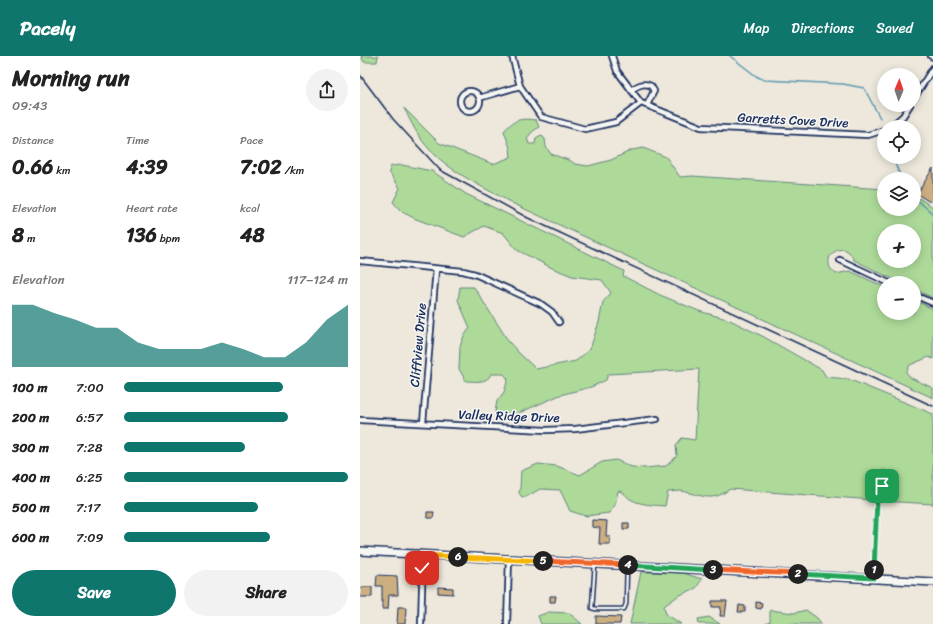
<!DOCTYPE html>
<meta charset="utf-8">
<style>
:root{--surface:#fff;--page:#f2f2f2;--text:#222;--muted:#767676;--accent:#0f766e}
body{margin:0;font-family:Sriracha,sans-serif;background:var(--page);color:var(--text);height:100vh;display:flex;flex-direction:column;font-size:15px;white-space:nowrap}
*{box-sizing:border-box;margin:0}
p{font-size:13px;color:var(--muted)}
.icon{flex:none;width:22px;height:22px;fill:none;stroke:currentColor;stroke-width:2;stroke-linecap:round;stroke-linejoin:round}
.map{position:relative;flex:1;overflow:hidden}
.sheet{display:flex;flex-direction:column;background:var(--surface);width:360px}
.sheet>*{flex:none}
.needle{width:26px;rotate:2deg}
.controls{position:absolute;left:517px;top:12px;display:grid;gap:8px}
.controls a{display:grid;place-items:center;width:44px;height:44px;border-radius:50%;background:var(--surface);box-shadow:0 2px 10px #0003;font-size:20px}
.pin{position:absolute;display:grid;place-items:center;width:34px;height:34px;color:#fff;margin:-17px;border-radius:8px;box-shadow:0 2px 6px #0006}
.km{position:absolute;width:20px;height:20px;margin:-10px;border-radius:50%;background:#222;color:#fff;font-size:11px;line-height:20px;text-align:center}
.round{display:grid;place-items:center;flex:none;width:42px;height:42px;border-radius:21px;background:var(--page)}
.headline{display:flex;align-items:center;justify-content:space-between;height:68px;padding:0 12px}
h1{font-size:22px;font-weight:700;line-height:30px}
.figures{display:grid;grid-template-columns:repeat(3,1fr);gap:6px;height:68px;padding:4px 12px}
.figures div{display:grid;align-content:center}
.figures b{font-size:20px;font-weight:700}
.figures small{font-size:11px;font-weight:400}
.figures p{font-size:11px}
.chart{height:112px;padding:8px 12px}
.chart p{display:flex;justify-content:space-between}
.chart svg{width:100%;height:72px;margin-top:4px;fill:var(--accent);opacity:.7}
.button{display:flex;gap:8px;margin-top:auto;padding:8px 12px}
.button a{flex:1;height:46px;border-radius:24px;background:var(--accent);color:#fff;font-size:16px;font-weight:700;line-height:46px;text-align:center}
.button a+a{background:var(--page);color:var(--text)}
ul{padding:0 12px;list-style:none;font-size:13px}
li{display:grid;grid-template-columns:64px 48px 1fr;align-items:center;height:30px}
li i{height:10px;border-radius:5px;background:var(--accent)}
header{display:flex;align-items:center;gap:24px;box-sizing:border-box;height:56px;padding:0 20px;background:var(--accent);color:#fff}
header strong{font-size:19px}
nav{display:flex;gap:22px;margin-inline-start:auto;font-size:14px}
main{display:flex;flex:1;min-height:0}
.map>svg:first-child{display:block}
.green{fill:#adda99;stroke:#64847c;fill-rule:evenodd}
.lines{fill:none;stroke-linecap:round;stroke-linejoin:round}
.stream{stroke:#5f97b0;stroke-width:1.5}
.building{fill:#cbaf81;stroke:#1b2f5e}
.lane-casing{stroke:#1b2f5e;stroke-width:5.5}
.street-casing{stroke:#1b2f5e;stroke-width:8}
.secondary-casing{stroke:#1b2f5e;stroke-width:10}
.lane{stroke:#f6f6f2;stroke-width:2.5}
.street{stroke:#f6f6f2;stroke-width:4.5}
.secondary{stroke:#f6f6f2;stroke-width:7}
.rail{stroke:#1b2f5e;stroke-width:1.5}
.split-1-casing{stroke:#fff;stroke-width:8}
.split-2-casing{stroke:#fff;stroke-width:8}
.split-3-casing{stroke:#fff;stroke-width:8}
.split-4-casing{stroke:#fff;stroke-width:8}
.split-5-casing{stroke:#fff;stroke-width:8}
.split-6-casing{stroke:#fff;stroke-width:8}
.split-7-casing{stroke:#fff;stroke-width:8}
.split-1{stroke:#22a559;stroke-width:5}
.split-2{stroke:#22a559;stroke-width:5}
.split-3{stroke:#f0652b;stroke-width:5}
.split-4{stroke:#22a559;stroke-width:5}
.split-5{stroke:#f0652b;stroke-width:5}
.split-6{stroke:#f5b400;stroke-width:5}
.split-7{stroke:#f5b400;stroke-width:5}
.labels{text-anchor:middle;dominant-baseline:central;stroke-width:3;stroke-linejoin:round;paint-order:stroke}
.street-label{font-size:13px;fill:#1b2f5e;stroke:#f6f6f2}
</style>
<header>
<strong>Pacely</strong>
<nav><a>Map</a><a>Directions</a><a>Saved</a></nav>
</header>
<main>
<section class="sheet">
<div class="headline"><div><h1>Morning run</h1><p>09:43</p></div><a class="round"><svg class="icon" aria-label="share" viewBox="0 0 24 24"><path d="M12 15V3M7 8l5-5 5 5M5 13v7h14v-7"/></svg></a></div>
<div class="figures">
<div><p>Distance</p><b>0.66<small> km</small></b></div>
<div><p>Time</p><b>4:39</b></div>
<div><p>Pace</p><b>7:02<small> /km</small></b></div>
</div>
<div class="figures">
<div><p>Elevation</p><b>8<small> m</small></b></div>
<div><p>Heart rate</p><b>136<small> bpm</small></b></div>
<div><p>kcal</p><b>48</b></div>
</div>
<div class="chart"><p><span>Elevation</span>117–124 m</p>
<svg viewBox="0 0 160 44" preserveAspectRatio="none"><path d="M0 44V6L10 6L20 11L30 15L40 20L50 20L60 29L70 33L80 33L90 33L100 29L110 33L120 38L130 38L140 29L150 15L160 6V44z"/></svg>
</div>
<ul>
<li><b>100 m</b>7:00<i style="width:71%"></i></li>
<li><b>200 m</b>6:57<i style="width:73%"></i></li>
<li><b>300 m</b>7:28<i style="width:54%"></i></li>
<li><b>400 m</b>6:25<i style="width:100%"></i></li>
<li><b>500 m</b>7:17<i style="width:60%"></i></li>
<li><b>600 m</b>7:09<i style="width:65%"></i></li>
</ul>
<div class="button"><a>Save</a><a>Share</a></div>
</section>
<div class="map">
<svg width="573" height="568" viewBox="0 0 573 568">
<rect width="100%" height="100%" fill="#ede8db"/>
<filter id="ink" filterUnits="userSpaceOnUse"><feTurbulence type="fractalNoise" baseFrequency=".025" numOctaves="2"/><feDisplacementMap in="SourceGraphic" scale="8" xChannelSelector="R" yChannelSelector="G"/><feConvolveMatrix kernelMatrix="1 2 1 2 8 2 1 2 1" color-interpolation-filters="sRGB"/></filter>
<g filter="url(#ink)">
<path class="green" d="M 1,0 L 18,0 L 17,6 L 4,6 Z
M 44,52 L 79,87 L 133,108 L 151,101 L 150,92 L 144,75 C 154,63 161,62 176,64 L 179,71 L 172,76 L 167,82 L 169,88 L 175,88 L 176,82 L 181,79 L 185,83 L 186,91 L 191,98 L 211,105 L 215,108 L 228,110 L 251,104 L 272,94 L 283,92 L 306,101 L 320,121 L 332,120 L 524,133 L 524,153 L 554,153 L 554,139 L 573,151 L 573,242 L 554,233 L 554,227 L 541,227 L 494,204 L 489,196 L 484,193 L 477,194 L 470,200 C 467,208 470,214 476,218 L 490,215 L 524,231 L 524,257 L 554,257 L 554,244 L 573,253 L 573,303 L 569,301 L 550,309 L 546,316 L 551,322 L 573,332 L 573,342 L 154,148 C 125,132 93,118 70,94 C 59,83 51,66 44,52 ZM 524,175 L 554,175 L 554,205 L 524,205 Z
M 42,109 L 72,115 L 106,138 L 264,215 L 263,220 L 300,239 L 339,255 L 370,264 L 404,281 L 462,314 L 466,321 L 488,323 L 573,358 L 573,448 L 522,445 L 526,429 L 515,429 L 513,444 L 370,433 C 350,448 341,438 321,435 C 317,435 312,436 308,436 L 305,450 C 294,449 282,449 272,444 C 266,441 265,436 258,435 L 255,449 L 249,457 L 226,460 L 210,455 L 200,434 L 180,433 L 166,441 L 162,441 L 159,437 C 161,431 160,422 161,415 L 178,408 L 197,410 L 220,419 L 242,406 L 256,404 L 272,411 L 285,412 L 306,410 L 317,400 L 316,389 L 322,382 L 335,384 L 339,313 L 248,318 L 246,324 L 231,331 L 200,339 L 152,360 L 139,361 L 135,356 L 137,345 L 144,336 L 148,323 L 144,318 L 131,318 C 127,328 115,325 106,325 L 99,313 L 100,290 L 104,280 L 110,272 L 98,244 L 100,231 L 114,231 L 149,286 L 158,296 L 176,313 L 216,305 L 230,293 L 239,266 L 243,246 L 251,237 L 242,224 L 212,220 L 192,212 L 157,194 L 143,177 L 124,170 L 104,181 L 56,163 L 42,156 L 33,146 L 40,132 L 29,116 L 31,110 Z
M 281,516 L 323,517 L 342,523 L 336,532 L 318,540 L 304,550 L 306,558 L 321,568 L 270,568 Z
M 410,554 L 434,557 L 446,554 L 457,562 L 462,568 L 405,568 L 410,566 Z
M 189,556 L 209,557 L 222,568 L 181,568 L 178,560 Z
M 349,561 L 360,568 L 339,568 L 338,563 Z"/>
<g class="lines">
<path class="stream" d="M 370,0 L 396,20 L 404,24 L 483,28 L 504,32 L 520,62
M 532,101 L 542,123
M 554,141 L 573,158"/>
</g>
<path class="building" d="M 573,112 L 573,142 L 570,146 L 557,138 Z
M 511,415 L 516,416 L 516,418 L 520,418 L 519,429 L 508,428 L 508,418 L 511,418 Z
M 67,456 L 74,456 L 73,462 L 67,462 Z
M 232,464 L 247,465 L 246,480 L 250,480 L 250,488 L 239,488 L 240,472 L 232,471 Z
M 263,467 L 269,467 L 269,473 L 263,473 Z
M 17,519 L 37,520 L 38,539 L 29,539 L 28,553 L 22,553 L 22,530 L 16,530 Z
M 2,531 L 12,531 L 12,541 L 1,541 Z
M 78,531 L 93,532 L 93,538 L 78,537 Z
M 190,540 L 196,540 L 195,546 L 190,546 Z
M 352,545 L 367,545 L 365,560 L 360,560 L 361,551 L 352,551 Z
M 396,546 L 402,547 L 401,553 L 396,552 Z
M 379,549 L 385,550 L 385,556 L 378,556 Z
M 38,551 L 46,551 L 45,568 L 37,568 Z
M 236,560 L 261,561 L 260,568 L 236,568 Z"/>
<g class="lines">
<defs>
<path id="lane" d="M 235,508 L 232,552 L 236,553 L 264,553 L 266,548 L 267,510
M 514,522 L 517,443 L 518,437 L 522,430 L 524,417"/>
<path id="street" d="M 152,0 L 160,30 L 181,61 L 225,73 L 256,66 L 281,47 L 341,71 L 508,79 L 524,74
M 252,0 L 257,15 L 281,47
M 571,0 L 573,1
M 271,34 C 277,30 283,26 291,30 L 294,35 L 287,49
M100 45a10 10 0 1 1 20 0a10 10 0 1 1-20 0Z
M 119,42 L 160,30
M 554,42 L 573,12
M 530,71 L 543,60 L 550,49
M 480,204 L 529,227
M 0,205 L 103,215 L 115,218 L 181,248 L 192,256 L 199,266
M 554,239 L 573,247
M 0,364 L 186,374 L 215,373 L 297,363
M 63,367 L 76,213
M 61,568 L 63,499
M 147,568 L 149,503"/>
<path id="secondary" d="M 0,495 L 573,526"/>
</defs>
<use href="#lane" class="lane-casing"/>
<use href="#street" class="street-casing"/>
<use href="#secondary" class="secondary-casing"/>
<use href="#lane" class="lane"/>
<use href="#street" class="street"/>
<use href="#secondary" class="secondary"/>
<path class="rail" d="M 0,19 L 33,63 L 80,114 L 168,162 L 573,350"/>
</g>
</g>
<g class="lines" filter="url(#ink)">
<defs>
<path id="split-1" d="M 514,514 L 517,443 L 518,437 L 522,430"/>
<path id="split-2" d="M 438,518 L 514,522 L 514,514"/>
<path id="split-3" d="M 353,514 L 438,518"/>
<path id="split-4" d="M 268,509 L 353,514"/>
<path id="split-5" d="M 183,505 L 268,509"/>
<path id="split-6" d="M 98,501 L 183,505"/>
<path id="split-7" d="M 62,512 L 63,499 L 98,501"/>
</defs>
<use href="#split-1" class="split-1-casing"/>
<use href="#split-2" class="split-2-casing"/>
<use href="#split-3" class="split-3-casing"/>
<use href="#split-4" class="split-4-casing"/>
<use href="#split-5" class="split-5-casing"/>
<use href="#split-6" class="split-6-casing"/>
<use href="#split-7" class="split-7-casing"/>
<use href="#split-1" class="split-1"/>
<use href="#split-2" class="split-2"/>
<use href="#split-3" class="split-3"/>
<use href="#split-4" class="split-4"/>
<use href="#split-5" class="split-5"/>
<use href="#split-6" class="split-6"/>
<use href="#split-7" class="split-7"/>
</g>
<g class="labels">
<g class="street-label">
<text transform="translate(433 64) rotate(3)">Garretts Cove Drive</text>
<text transform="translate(58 289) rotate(-85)">Cliffview Drive</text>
<text transform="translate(149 360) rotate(2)">Valley Ridge Drive</text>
</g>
</g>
</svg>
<div class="controls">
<a><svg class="needle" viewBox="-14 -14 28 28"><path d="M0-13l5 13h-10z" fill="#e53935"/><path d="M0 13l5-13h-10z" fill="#767676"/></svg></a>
<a><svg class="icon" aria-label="locate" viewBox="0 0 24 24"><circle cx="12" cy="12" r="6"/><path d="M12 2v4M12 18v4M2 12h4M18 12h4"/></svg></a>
<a><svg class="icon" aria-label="layers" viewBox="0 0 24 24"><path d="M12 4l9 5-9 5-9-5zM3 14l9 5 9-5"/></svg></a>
<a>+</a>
<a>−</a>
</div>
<div class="pin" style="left:522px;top:430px;background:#1e9e55"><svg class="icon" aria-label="arrive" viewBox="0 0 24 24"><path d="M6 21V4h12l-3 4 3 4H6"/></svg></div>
<div class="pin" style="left:62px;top:512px;background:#d93025"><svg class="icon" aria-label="check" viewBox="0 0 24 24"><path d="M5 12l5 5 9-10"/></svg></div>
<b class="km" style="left:514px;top:514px">1</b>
<b class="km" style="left:438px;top:518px">2</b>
<b class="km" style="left:353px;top:514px">3</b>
<b class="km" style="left:268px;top:509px">4</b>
<b class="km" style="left:183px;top:505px">5</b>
<b class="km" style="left:98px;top:501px">6</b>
</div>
</main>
